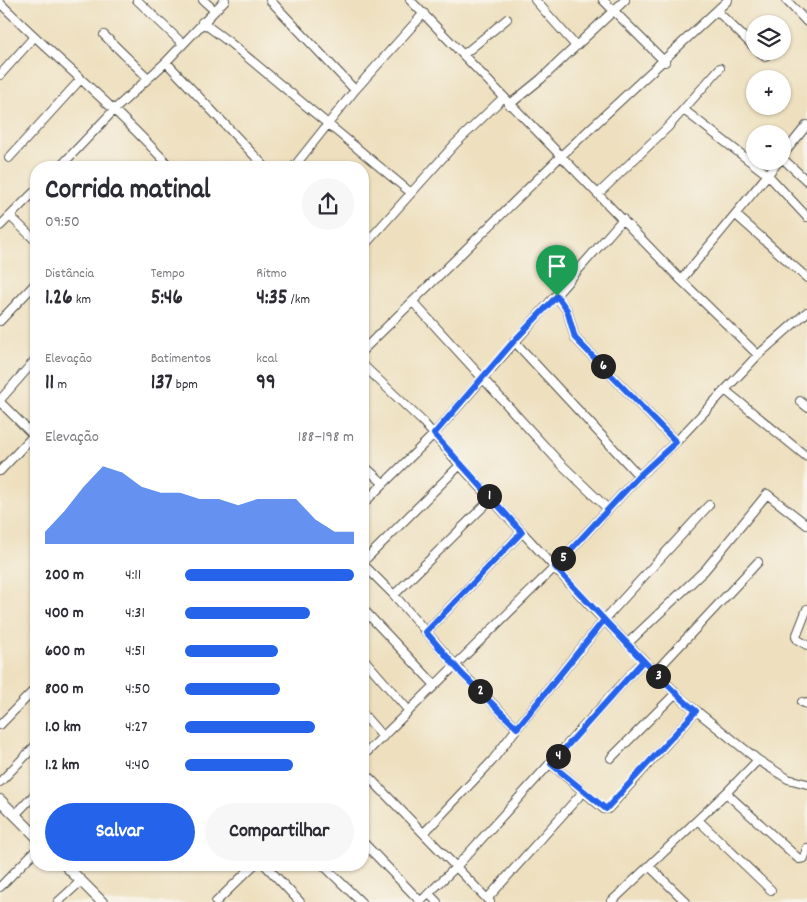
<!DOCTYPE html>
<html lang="pt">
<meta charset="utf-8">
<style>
:root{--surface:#fff;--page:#f7f7f7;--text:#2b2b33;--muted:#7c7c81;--accent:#2563eb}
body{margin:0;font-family:Dekko,sans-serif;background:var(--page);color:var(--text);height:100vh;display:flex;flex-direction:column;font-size:19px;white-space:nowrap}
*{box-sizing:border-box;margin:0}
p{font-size:16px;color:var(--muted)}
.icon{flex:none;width:28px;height:28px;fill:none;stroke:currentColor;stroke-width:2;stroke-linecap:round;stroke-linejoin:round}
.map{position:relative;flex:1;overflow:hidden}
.details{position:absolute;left:30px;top:161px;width:339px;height:710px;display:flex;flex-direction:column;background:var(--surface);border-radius:20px;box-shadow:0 1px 4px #0004}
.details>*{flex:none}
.tools{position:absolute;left:746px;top:15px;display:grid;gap:10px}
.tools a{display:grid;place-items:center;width:45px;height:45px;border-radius:50%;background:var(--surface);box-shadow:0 1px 4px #0004;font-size:25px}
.pin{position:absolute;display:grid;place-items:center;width:42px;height:42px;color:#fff;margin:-51px -21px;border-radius:50% 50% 50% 0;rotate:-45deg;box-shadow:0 0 5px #0007}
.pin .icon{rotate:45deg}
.km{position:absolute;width:25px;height:25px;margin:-12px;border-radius:50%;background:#222;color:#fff;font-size:14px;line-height:25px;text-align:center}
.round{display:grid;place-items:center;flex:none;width:52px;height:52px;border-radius:26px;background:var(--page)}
.headline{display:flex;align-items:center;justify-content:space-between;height:85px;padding:0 15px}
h1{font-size:28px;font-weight:700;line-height:38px}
.figures{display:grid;grid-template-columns:repeat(3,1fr);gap:8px;height:85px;padding:5px 15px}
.figures div{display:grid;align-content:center}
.figures b{font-size:21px;font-weight:700}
.figures small{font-size:14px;font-weight:400}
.figures p{font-size:14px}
.chart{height:140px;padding:10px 15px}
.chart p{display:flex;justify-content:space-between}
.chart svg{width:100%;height:90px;margin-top:5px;fill:var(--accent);opacity:.7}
.action{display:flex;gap:10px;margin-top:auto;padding:10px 15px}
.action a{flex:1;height:58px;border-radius:30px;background:var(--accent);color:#fff;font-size:20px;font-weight:700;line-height:58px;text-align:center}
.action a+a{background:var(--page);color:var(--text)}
ul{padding:0 15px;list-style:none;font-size:16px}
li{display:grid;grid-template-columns:80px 60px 1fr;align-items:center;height:38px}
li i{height:12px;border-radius:6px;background:var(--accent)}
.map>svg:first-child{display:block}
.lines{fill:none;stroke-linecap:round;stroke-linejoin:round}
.minor-casing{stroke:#484641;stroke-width:10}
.tertiary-casing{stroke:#484641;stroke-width:12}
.minor{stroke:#fff;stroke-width:8}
.tertiary{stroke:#fff;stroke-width:10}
.route-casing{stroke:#fff;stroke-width:10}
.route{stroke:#2563eb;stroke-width:6}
</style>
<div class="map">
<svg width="807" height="902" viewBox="0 0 807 902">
<rect width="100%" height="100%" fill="#f7f3e8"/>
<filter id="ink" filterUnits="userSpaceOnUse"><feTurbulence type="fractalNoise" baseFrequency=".02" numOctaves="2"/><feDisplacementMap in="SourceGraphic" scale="10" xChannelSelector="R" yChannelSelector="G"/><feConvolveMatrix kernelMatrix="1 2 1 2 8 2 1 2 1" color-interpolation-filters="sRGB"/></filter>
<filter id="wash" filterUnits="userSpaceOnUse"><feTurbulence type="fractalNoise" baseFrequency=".0096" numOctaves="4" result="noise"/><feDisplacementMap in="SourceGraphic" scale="20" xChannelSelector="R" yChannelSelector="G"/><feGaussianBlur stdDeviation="1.12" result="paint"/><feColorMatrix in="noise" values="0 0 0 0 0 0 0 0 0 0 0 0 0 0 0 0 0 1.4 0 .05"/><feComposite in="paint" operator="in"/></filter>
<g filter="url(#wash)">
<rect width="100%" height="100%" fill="#eee0bf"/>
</g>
<g filter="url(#ink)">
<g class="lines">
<defs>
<path id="minor" d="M 137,0 L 183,44
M 203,0 L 214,10
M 270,0 L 355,90
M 410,0 L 681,280 L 758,355
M 535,0 L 575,45
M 603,0 L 665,62
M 786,0 L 807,22
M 0,3 C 56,59 118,109 171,168
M 717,11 L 755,48
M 202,22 L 229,42 L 410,192
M 104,35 L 148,78
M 759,51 L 765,57
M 463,55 L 507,19
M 166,62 L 266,168
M 0,75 L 34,37
M 509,105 L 541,79 L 625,0
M 684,110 L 768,175 L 807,217
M 782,156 L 807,125
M 9,158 L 80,80
M 782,158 L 807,181
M 59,168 L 114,110 L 166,62 L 225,0
M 293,168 L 355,90 L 424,13
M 598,194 L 668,127 L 720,68
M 736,215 L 807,278
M 10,216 L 36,241
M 0,226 L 36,190
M 362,248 L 455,144 L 504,97
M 681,280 L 779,161
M 557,297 L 567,310 L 575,338 L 676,442
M 413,302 L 560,463 L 608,509
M 0,321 L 36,283
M 514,341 L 639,476
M 362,351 L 561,156 L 728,0
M 362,364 L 423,422 L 460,465 L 595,611 L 684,701 L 758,760 L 788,779 L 807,784
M 725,390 L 807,457
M 0,400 L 36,359
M 800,401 L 807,407
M 0,402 L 36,438
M 362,464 L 383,483
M 0,471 L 34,435
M 362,505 L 434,434 L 623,219
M 362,563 L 394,595 L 462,673 L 517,728 L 492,761 L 424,833
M 362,563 L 460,465
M 394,595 L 491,499
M 362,608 L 435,685
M 807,609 L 796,637 L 798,640 L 807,645
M 426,632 L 522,532
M 628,643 L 705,570 L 767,494 L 807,525
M 362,657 L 409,711
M 655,672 L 758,562
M 802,702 L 807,704
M 362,713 L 383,737
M 0,725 L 36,688
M 517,728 L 604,620 L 709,505
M 362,757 L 555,567 L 639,476 L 676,442 L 758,355 L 807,312
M 611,758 L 676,693
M 551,764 L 604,809 L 608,809 L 696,711
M 362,770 L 490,902
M 0,782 L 36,745
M 726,793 L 799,859 L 804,858 L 807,848
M 15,815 L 36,793
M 698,820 L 771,890
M 362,841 L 420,901
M 265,865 L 300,902
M 323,865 L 361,902
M 649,866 L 686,902
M 0,887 L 36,850
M 429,894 L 437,902
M 487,899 L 583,792
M 58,902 L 81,881
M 216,902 L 254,865
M 420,902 L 456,867 L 643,661
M 611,902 L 726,793 L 758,760"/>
<path id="tertiary" d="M 0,800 L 36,836
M 65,865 L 102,902"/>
</defs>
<use href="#minor" class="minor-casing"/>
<use href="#tertiary" class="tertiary-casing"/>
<use href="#minor" class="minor"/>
<use href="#tertiary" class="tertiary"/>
</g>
</g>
<g class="lines" filter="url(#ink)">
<defs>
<path id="route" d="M 557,296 L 514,341 L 434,434 L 522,532 L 426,632 L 462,674 L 517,728 L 604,620 C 635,650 663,684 696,711 L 606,809 L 551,764 L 643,661 L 555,567 L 639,476 L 676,442 L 575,338 L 567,310 L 557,296"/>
</defs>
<use href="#route" class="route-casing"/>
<use href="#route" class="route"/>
</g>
</svg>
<div class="tools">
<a><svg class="icon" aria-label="layers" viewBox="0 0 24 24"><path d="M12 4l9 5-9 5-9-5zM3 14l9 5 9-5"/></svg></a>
<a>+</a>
<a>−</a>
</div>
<div class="pin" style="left:557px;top:296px;background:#1e9e55"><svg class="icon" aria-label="arrive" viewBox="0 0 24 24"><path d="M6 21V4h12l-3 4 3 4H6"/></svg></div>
<b class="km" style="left:489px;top:496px">1</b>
<b class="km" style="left:480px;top:691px">2</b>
<b class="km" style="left:658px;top:676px">3</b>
<b class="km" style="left:558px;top:756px">4</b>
<b class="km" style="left:563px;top:558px">5</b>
<b class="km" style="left:603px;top:366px">6</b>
<section class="details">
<div class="headline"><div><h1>Corrida matinal</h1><p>09:50</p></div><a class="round"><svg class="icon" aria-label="share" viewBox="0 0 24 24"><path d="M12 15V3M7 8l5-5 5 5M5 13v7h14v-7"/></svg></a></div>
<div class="figures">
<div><p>Distância</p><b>1.26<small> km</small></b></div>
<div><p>Tempo</p><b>5:46</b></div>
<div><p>Ritmo</p><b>4:35<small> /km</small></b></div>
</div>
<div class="figures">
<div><p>Elevação</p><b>11<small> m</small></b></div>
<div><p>Batimentos</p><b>137<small> bpm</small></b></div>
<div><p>kcal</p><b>99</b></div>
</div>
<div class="chart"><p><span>Elevação</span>188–198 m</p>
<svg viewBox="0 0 160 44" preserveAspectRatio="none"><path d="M0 44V38L10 28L20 16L30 6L40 9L50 16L60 19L70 19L80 22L90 22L100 25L110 22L120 22L130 22L140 32L150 38L160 38V44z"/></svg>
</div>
<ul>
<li><b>200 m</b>4:11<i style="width:100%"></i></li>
<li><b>400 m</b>4:31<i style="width:74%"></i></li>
<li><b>600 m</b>4:51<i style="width:55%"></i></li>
<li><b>800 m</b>4:50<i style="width:56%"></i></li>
<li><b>1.0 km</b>4:27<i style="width:77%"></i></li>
<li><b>1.2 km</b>4:40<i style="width:64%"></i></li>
</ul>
<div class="action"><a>Salvar</a><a>Compartilhar</a></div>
</section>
</div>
